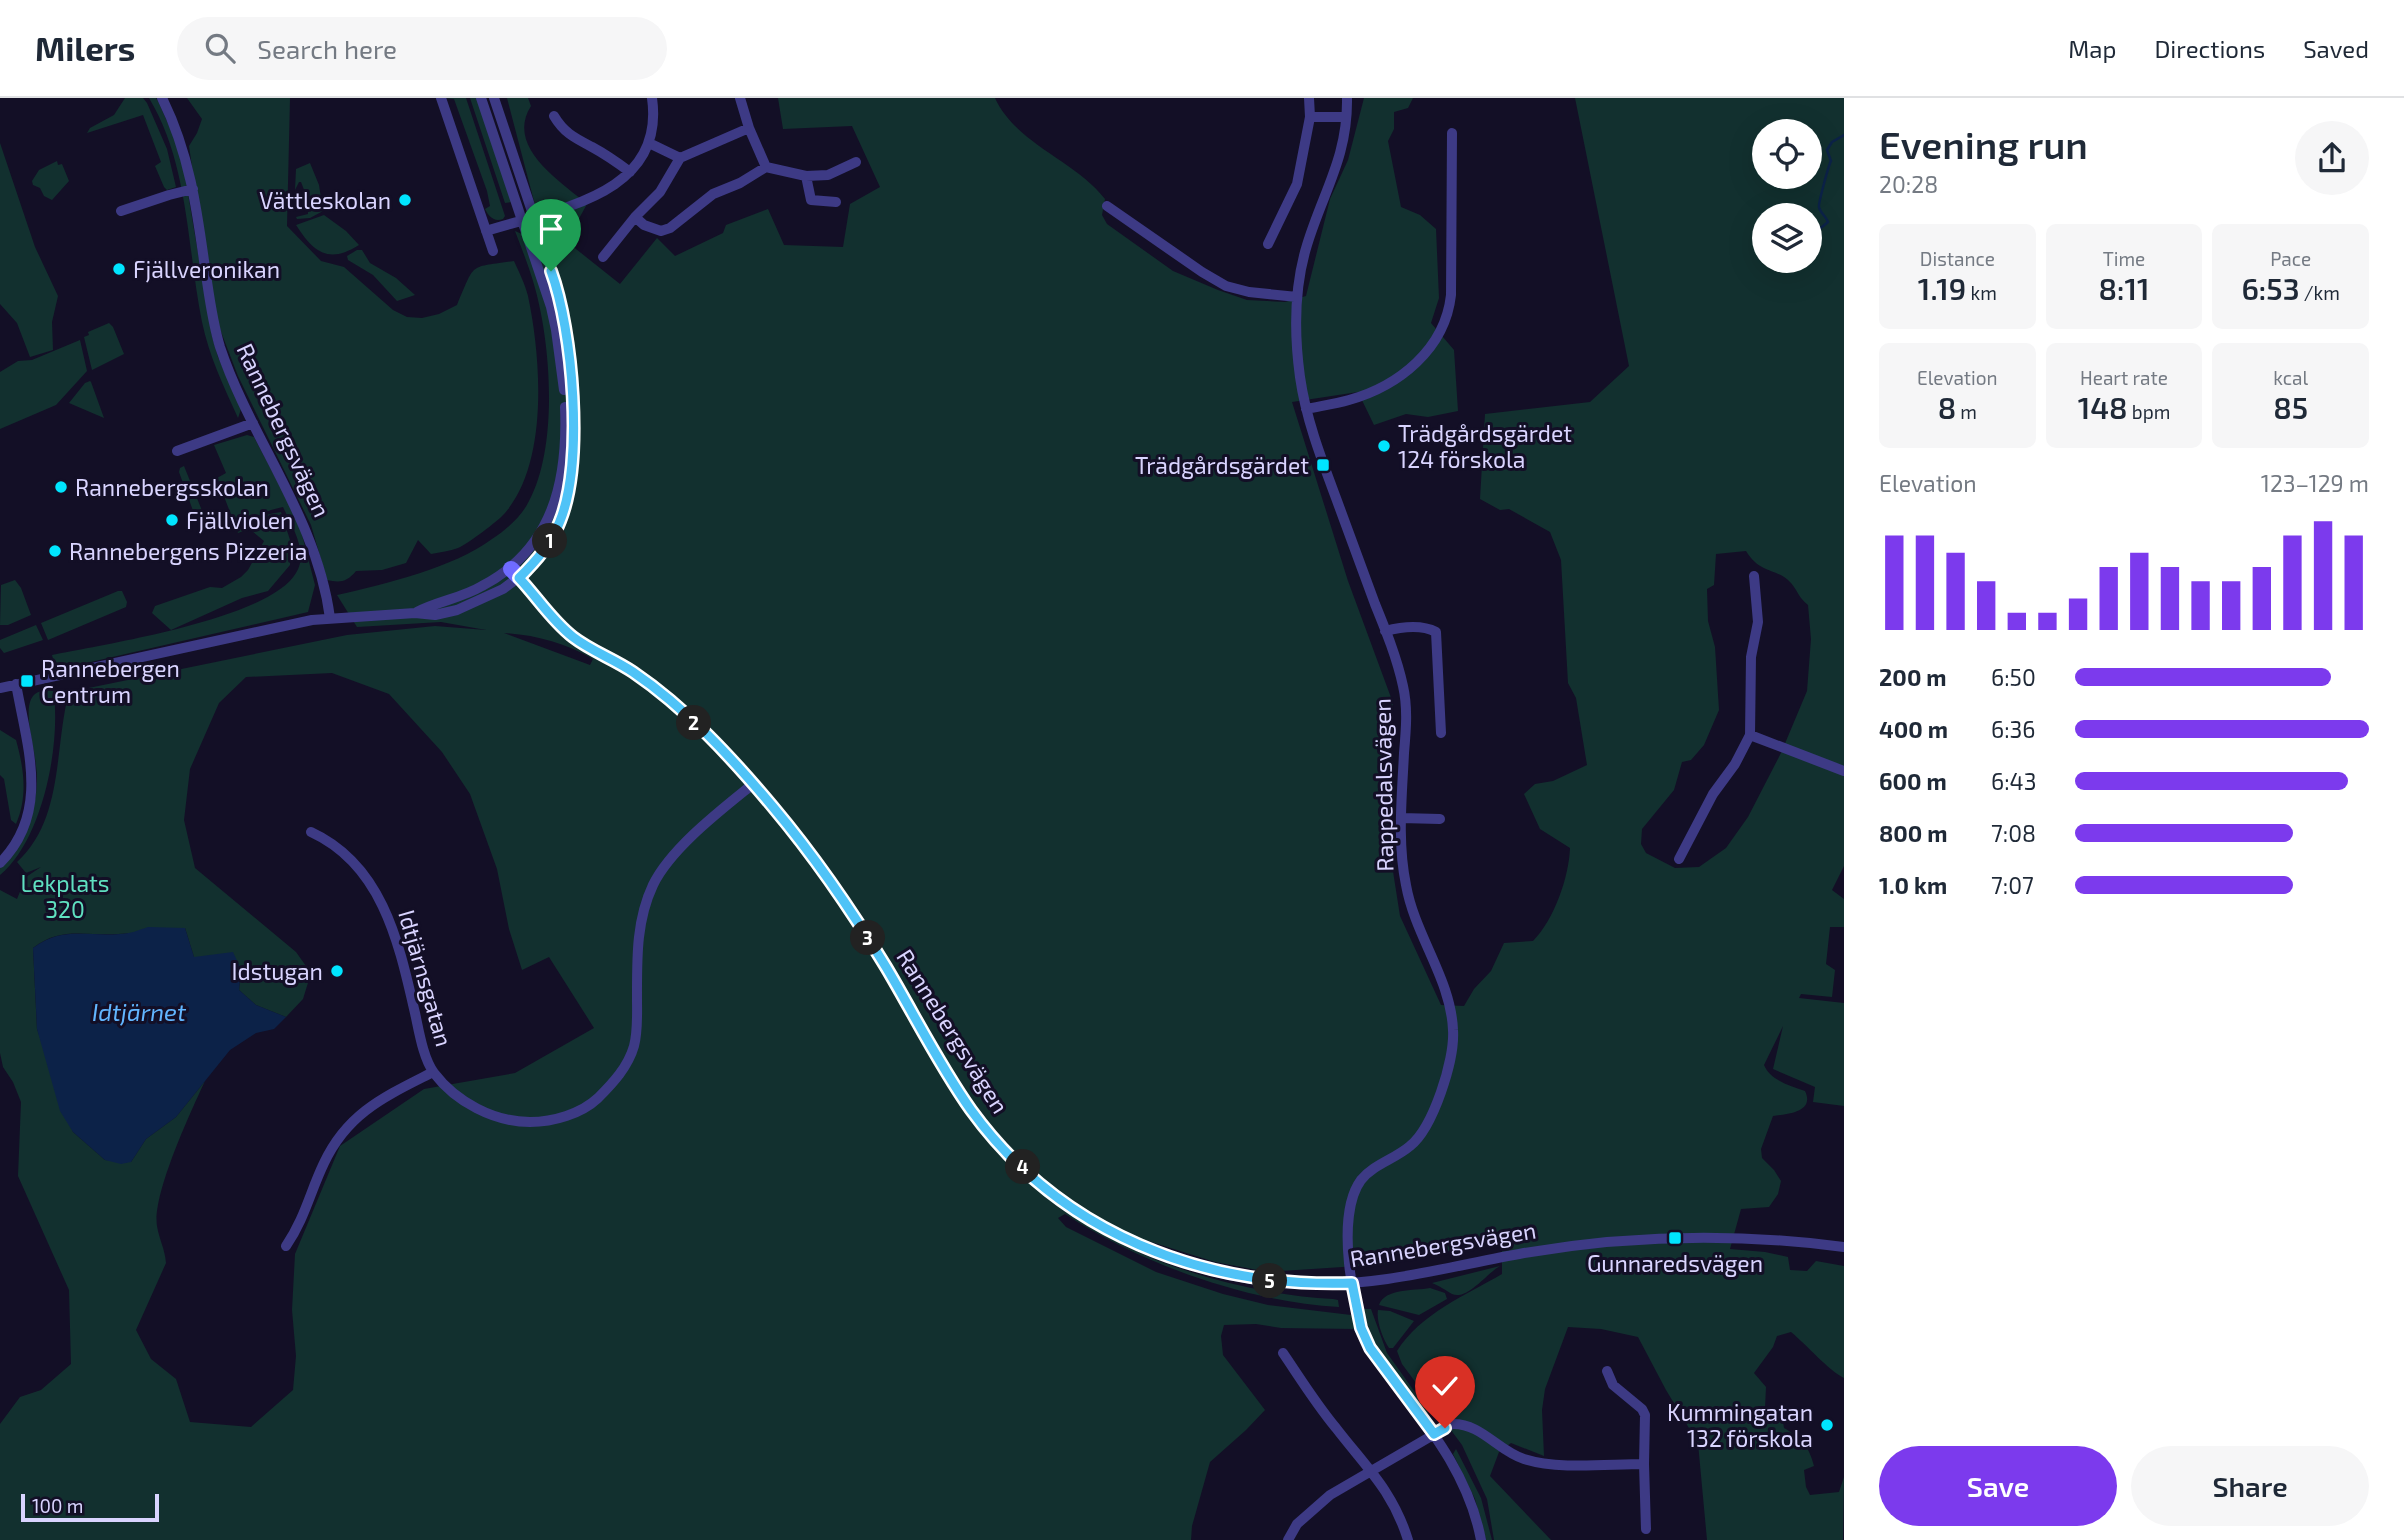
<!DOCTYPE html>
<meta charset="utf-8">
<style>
:root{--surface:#fff;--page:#f6f6f7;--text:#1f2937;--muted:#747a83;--line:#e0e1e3;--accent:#7c3aed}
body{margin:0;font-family:"Exo 2",sans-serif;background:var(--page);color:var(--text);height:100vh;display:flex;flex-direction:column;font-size:26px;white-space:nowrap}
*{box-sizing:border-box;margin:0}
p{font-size:23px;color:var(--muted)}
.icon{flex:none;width:38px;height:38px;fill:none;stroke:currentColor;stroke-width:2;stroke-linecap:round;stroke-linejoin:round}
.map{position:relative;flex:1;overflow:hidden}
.side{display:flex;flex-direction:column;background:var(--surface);width:560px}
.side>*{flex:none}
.buttons{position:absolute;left:1752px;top:21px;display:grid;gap:14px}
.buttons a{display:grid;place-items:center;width:70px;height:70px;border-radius:50%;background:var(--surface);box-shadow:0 7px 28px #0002;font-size:35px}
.scale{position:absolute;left:21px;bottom:18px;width:138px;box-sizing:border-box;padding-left:7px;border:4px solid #d9d4ff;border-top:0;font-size:19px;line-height:24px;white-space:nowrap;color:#d9d4ff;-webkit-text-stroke:5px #130f26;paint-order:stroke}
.pin{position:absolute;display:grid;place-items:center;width:60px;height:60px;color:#fff;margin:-72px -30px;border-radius:50% 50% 50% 0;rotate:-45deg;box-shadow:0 0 7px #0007}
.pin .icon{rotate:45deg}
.km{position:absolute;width:35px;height:35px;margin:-18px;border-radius:50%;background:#222;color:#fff;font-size:19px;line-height:35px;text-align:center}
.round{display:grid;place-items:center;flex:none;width:74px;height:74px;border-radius:37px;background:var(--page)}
.overview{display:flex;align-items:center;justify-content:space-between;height:119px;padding:0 35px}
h1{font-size:38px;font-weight:600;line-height:52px}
.figures{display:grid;grid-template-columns:repeat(3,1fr);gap:10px;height:119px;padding:7px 35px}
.figures div{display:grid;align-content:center;border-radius:10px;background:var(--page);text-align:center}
.figures b{font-size:30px;font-weight:600}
.figures small{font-size:19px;font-weight:400}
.figures p{font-size:19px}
.chart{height:196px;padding:14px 35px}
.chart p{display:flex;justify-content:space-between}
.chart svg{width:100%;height:126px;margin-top:7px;stroke:var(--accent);stroke-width:6}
.primary-button{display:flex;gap:14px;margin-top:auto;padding:14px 35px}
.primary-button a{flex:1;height:80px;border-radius:42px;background:var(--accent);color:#fff;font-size:28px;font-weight:600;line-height:80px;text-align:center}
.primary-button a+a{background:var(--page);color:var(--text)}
ul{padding:0 35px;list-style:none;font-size:23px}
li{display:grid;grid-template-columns:112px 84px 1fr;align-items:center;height:52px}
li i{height:18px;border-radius:9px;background:var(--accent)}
header{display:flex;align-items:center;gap:42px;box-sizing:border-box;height:98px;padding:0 35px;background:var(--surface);border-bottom:2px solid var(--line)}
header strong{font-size:33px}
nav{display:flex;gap:38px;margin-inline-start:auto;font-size:24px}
.search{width:490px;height:63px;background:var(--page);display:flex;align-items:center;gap:18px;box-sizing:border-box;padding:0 24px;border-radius:38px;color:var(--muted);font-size:26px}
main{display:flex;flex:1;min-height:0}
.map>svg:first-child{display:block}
.green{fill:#12302f;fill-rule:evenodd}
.water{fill:#0c2248}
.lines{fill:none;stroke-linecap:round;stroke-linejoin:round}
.stream{stroke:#0c2248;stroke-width:2.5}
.street{stroke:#3d3a85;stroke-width:10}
.secondary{stroke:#6f6bff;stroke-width:16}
.route-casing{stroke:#fff;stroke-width:14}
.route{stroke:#4fc3f7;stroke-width:9}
.poi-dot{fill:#00e5ff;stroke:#130f26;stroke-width:2.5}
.labels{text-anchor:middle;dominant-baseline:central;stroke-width:6;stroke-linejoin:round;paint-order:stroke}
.poi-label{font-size:23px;fill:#d9d4ff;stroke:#130f26;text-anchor:start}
.street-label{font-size:23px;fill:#d9d4ff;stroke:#130f26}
.park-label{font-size:23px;fill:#5fe0c0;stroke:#130f26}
.water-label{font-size:24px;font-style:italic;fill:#62b6ff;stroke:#130f26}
</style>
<header>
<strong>Milers</strong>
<div class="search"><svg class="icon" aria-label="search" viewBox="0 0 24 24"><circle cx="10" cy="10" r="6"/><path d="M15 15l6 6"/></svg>Search here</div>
<nav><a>Map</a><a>Directions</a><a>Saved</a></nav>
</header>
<main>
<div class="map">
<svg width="1844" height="1442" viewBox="0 0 1844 1442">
<rect width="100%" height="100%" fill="#130f26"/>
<path class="green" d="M 125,0 L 143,0 L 147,5 L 167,51 L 176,89 L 167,92 L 164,89 L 155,68 L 161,64 L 143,17 L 87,35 L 90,30 L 114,17 Z
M 149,0 L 156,0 L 159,5 L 176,44 L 184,72 L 212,238 L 218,259 L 241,311 L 238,320 C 224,289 209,258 202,224 C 187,150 189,66 149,0 Z
M 187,0 L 290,0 L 287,128 L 321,163 L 344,169 L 393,212 L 407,219 L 422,220 L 439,216 L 457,207 C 476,164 467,170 514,163 C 519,174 525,186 528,198 C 541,259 549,364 505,415 C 497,424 469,445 458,450 C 450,453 440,454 431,456 L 418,442 L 406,465 L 382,472 L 356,473 C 347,484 340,485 327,482 L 311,427 L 238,278 L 213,213 L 189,48 L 197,35 L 202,21 Z
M 443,0 L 466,0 L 505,118 L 503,121 C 494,124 489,119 485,111 L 490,108 L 487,93 L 454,1 Z
M 470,0 L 477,0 L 512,104 L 505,105 Z
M 507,0 L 528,0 L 531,8 C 505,49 560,83 587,106 L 570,137 L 571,147 L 620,186 L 657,140 L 675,158 L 723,135 L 726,127 L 768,111 L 784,147 L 843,149 L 850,106 L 880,89 L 852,28 L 783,31 L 778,0 L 995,0 C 1016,46 1075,62 1105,101 L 1102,117 L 1107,126 L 1173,173 L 1218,192 L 1247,202 L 1285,204 L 1306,198 L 1330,101 L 1348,62 L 1364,0 L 1413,0 L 1408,10 L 1394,14 L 1394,31 L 1388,43 L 1401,109 L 1420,117 L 1436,131 L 1439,200 L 1431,225 L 1454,252 L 1458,313 L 1428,319 L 1406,316 L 1374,327 L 1358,294 L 1292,304 L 1348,483 L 1393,605 L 1388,678 L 1388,718 L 1392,767 L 1400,818 L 1441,907 L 1464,908 L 1474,891 L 1491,873 L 1504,845 L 1533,843 C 1554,822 1569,779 1570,750 L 1540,731 L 1524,696 L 1535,686 L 1553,683 L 1587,667 L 1576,600 L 1568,585 L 1561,462 L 1550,434 L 1509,411 L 1500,412 L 1480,401 L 1485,316 L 1590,304 L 1629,268 L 1575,0 L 1844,0 L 1844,768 L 1832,792 L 1844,801 L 1844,829 L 1830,829 L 1826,866 L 1835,872 L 1832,899 L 1801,896 L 1799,900 L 1844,905 L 1844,1008 L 1813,1004 L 1815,989 L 1773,971 L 1783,928 L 1764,967 C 1770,982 1790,988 1805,993 C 1815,1014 1788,1016 1773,1018 L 1761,1051 L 1762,1060 L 1774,1072 L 1781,1083 L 1778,1096 L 1769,1109 L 1741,1111 L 1730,1151 L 1765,1154 L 1788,1159 L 1790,1172 L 1807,1173 L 1816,1163 L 1844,1168 L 1844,1280 C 1828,1272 1807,1247 1791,1234 L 1777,1238 L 1773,1249 L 1754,1275 L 1766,1289 L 1765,1310 L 1781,1311 L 1784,1330 C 1801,1340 1809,1348 1814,1368 L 1804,1372 L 1806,1389 L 1810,1397 L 1839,1394 L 1844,1379 L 1843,1442 L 1707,1442 L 1698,1345 L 1666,1292 L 1638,1239 L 1601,1231 L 1568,1229 L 1545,1291 L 1542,1312 L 1544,1358 L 1511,1345 L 1499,1354 L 1490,1378 L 1551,1442 L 1494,1442 L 1487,1401 L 1462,1347 L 1402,1266 L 1397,1253 C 1420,1216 1466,1197 1502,1176 L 1502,1148 L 1483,1146 L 1388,1166 L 1268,1174 L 1215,1164 L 1126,1136 L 1079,1108 L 1069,1114 C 1140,1167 1246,1196 1333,1201 L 1338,1202 L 1339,1209 C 1248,1204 1141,1166 1065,1116 L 1058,1120 L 1066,1129 L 1156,1174 L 1223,1196 L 1268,1207 L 1351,1217 L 1357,1231 L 1281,1230 L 1256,1226 L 1224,1227 L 1221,1238 L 1223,1257 L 1265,1312 L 1246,1332 L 1210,1364 L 1192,1428 L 1191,1442 L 0,1442 L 0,1326 L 20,1299 L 41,1292 L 71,1266 L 69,1192 L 18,1078 L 21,1004 L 13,984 L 3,969 L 0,955 L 0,792 L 17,801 L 26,779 L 41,769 L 26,775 L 17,764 C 64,721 54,650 69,594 L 347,537 L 435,528 L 486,532 L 441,524 L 357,529 L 337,497 C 385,486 453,470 492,441 C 506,432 522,418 529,403 C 559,347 551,242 533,183 C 528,166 521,149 515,133 L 522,136 L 541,130 ZM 1764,33 L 1810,33 L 1810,79 L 1764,79 ZM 1764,117 L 1810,117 L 1810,163 L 1764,163 ZM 1746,453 C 1761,477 1776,469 1791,485 C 1798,493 1798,499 1808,507 L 1811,541 L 1807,593 L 1781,655 L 1748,719 L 1726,750 L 1699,769 L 1675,770 L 1646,755 L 1641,746 L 1642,731 L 1674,692 L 1682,664 L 1691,662 L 1704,647 L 1719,612 L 1715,549 L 1708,523 L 1707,491 L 1714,487 L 1716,456 ZM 504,535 C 536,537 565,545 593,561 L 590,567 ZM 332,575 L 389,596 L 442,654 L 470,696 L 497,771 L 509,831 L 522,872 L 549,859 L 594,930 L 515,975 L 424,991 L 340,1048 L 295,1156 L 292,1212 L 296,1258 L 293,1292 L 251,1329 L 190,1324 L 176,1281 L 151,1261 L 136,1232 L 166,1165 C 165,1151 159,1141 157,1128 C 152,1097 191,1013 205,983 L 176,1019 L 146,1041 L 131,1064 L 105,1062 L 73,1034 L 37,931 L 33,850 C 60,828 86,838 118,836 C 140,835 163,832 185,830 L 194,859 L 241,871 L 239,892 L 256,907 L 286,919 L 303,901 L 311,875 L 296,854 L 195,770 L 184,722 L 190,671 L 219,605 L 246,579 Z
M 0,45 L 35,149 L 58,198 L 52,224 L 53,252 L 30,259 L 17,225 L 0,206 Z
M 57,63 L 58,67 L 62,66 L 69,83 L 52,102 L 44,98 L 40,90 L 33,87 L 32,83 L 39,72 Z
M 310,65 L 319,87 L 323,113 L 310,120 L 297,121 L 296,119 L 308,116 L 308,102 L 301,84 L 299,84 L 295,92 L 296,71 Z
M 324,117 L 346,133 L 359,147 C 329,166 314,155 296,127 Z
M 357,152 L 362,152 L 370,165 L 396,180 L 415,197 L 397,203 L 373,177 L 348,162 L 347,158 Z
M 109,225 L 113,229 L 124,256 L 92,272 L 84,239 L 89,237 L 88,234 Z
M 80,242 L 87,273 L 56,307 L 0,331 L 0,274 L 18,263 L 32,262 Z
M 90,283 L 91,284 L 104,320 L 69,305 L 85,285 Z
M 247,337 L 254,339 L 283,394 L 301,433 L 315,487 L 308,514 L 56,572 L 52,557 C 106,546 269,521 296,475 C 309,455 292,428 283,409 C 266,413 257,415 249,431 L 238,435 L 217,380 L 226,375 L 214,347 Z
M 184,368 L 209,430 L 200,432 L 179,374 L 180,370 Z
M 281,414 L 291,445 L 290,467 L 268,493 L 242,500 L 171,532 L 152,515 L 155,508 L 210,489 L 222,490 L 241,479 L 248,472 L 264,443 L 252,433 C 257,418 266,416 281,414 Z
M 15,482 L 21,490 L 31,517 L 8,527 L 0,527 L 1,487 Z
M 118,493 L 122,493 L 127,504 L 126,509 L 48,542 L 41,525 Z
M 36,527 L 43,542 L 4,555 L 0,550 L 0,542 Z
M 53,591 C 62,643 43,742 0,777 L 0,768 C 10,751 31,725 34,706 C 37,693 38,681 36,668 C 35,651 22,612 33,598 C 38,592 47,592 53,591 Z
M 0,632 L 16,642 C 24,671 28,698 16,726 L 11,722 L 4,681 L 0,677 Z
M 1500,1168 C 1487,1175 1467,1203 1452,1196 C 1445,1192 1440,1188 1432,1185 Z
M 1430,1190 L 1445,1195 L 1447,1201 L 1419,1217 L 1379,1207 C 1385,1190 1414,1193 1430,1190 Z
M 1364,1211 L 1371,1211 L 1387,1255 L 1429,1314 L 1425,1316 C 1402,1285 1369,1251 1364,1211 Z
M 1378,1212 L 1390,1213 L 1414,1223 L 1393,1250 L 1389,1250 C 1383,1241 1376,1223 1378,1212 Z
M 1456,1351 L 1481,1400 L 1492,1442 L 1486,1442 L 1475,1401 L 1453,1356 Z"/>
<path class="water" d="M 148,829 L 185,830 L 194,859 L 233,854 L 241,871 L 239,892 L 256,907 L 286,919 L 274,931 L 256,935 L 230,952 L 176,1019 L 146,1041 L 131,1064 L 121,1066 L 105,1062 L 73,1034 L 60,1013 L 37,931 L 33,850 C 62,828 87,839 120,836 C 130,836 139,832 148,829 Z"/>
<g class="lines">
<path class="stream" d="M 1810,139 L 1828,124 C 1826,118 1820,115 1819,109 C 1818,106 1829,66 1831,63 L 1827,52 L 1832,44 L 1844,37"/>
<path class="street" d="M 162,0 C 189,54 197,111 205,170 C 209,196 212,223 220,249 C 251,342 317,420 330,520
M 441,0 L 493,153
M 481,0 L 551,209 L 556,232 L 564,292
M 740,0 L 749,30 L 766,69 L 806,78 L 828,77 L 856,64
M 1347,0 C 1348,59 1323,94 1307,147 C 1294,189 1294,235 1300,279 C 1306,321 1321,360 1336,400 C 1349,435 1362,471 1375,506 C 1386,533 1397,560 1403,588 C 1408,610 1406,632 1404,655 C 1402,699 1397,743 1406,787 C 1415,838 1451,881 1453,932 C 1455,962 1433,1030 1410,1048 C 1395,1061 1374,1066 1361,1082 C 1335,1117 1352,1213 1370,1249 C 1413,1311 1467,1366 1481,1442
M 554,18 C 564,35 575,40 592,49 C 605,56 618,65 630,74
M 1310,19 L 1346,19
M 649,45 L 680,60
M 806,78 L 811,102 L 836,104
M 1107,108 L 1202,174 L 1226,188 L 1249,194 L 1297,199
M 121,113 L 169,97 L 193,91
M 635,119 L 644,127 L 661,133 L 670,130 L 713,96 L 740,85 L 766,69
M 486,133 C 555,111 666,98 652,0
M 1268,146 L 1297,86 L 1310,19 L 1309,0
M 603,159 L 635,119 L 660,94 L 680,60 L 749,30
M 1306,311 C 1320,308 1335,306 1349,302 C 1399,288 1445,251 1451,197 L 1452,35
M 177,353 L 253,325
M 519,479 C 537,499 552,524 574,541 C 590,552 608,559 625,569 C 639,577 652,588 664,598 C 702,629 736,667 768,704 C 819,762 861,826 900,893 C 923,933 944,976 972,1013 C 1049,1117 1175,1182 1304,1186 C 1379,1189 1451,1168 1524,1155 C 1630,1137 1738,1135 1844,1149
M 417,514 C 438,503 462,500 482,488 C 553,451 568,383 565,309
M 1385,533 C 1401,529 1421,526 1436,534 L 1441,635
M 0,590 L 312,522 L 415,515 L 435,517 L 457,512 L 503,491 L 519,479 L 532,467 L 555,435 L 569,395 L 573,354 L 570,265 L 558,191 L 494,0
M 1750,637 L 1844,673
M 1401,720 L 1440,721
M 311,734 C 383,767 399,846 415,915 C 419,933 423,960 434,975 C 456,1004 494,1024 530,1024 C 553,1024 581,1016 598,1000 C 613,985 628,969 634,948 C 638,933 637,916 637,901 C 637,861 636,823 653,787 C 671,750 721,712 753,686
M 1679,761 L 1713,696 L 1735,666 L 1750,637 L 1751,559 L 1758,524 L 1754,478
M 0,765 C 51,714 27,648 16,586
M 286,1148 C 305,1120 310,1094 324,1065 C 348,1014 386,998 433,974
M 1283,1255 C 1300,1280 1316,1306 1336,1330 C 1366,1369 1393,1393 1408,1442
M 1644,1366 L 1646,1431
M 1288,1442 L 1297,1426 L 1330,1397 L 1452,1326 C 1481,1325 1498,1353 1524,1361 C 1559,1372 1607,1366 1644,1366 L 1645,1317 L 1642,1311 L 1613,1287 L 1607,1273"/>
<path class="secondary" d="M 511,471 L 519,479"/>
</g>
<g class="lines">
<defs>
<path id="route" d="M 551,173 C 573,233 584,364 560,423 C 552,445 536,463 519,480 C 537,499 552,523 573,539 C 591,553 614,561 633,574 C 686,610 732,660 773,709 C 815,759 852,813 886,869 C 914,916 939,967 971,1012 C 1061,1136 1203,1190 1352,1185 L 1361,1230 L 1370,1250 L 1434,1336 L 1445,1330"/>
</defs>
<use href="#route" class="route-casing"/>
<use href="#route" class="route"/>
</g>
<g class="poi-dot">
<circle cx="405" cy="102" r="7"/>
<circle cx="119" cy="171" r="7"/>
<circle cx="1384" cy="348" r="7"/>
<rect x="1316" y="360" width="14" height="14" rx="3.5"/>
<circle cx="61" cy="389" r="7"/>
<circle cx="172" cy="422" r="7"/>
<circle cx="55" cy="453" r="7"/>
<rect x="20" y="576" width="14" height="14" rx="3.5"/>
<circle cx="337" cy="873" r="7"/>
<rect x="1668" y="1133" width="14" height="14" rx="3.5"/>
<circle cx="1827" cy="1327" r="7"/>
</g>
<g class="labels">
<g class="poi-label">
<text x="391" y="102" text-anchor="end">Vättleskolan</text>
<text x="133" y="171">Fjällveronikan</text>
<text x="1398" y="335">Trädgårdsgärdet<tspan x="1398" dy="26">124 förskola</tspan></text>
<text x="1309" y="367" text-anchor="end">Trädgårdsgärdet</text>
<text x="75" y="389">Rannebergsskolan</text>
<text x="186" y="422">Fjällviolen</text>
<text x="69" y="453">Rannebergens Pizzeria</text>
<text x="41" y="570">Rannebergen<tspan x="41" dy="26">Centrum</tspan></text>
<text x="323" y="873" text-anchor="end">Idstugan</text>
<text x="1675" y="1165" text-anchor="middle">Gunnaredsvägen</text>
<text x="1813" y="1314" text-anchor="end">Kummingatan<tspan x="1813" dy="26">132 förskola</tspan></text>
</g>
<g class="street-label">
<text transform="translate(284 332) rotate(65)">Rannebergsvägen</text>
<text transform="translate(1383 687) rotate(-91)">Rappedalsvägen</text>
<text transform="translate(426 880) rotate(74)">Idtjärnsgatan</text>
<text transform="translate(953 933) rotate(58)">Rannebergsvägen</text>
<text transform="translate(1443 1146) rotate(-9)">Rannebergsvägen</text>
</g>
<g class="park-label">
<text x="65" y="785">Lekplats<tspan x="65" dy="26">320</tspan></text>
</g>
<g class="water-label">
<text x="139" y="913">Idtjärnet</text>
</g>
</g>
</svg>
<div class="buttons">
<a><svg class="icon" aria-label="locate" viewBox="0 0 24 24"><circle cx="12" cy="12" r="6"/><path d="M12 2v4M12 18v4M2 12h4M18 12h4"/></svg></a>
<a><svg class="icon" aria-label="layers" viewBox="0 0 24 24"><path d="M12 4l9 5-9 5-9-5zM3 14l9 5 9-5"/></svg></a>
</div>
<div class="scale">100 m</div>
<div class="pin" style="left:551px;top:173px;background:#1e9e55"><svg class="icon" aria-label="arrive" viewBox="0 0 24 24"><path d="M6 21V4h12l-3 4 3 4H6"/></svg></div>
<div class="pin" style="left:1445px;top:1330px;background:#d93025"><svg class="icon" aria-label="check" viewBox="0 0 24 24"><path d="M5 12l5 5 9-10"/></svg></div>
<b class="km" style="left:550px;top:443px">1</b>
<b class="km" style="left:694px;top:625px">2</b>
<b class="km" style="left:868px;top:840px">3</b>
<b class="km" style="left:1023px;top:1069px">4</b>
<b class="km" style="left:1270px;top:1183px">5</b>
</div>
<section class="side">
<div class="overview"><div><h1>Evening run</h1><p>20:28</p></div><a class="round"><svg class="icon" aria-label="share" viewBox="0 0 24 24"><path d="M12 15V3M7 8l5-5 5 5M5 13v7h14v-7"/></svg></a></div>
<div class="figures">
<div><p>Distance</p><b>1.19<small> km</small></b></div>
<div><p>Time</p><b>8:11</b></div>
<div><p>Pace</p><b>6:53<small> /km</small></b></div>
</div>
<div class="figures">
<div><p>Elevation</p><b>8<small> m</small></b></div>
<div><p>Heart rate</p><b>148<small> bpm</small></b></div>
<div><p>kcal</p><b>85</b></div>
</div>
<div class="chart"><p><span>Elevation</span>123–129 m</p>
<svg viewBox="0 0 160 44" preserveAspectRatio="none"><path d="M5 44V11M15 44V11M25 44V17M35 44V27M45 44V38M55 44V38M65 44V33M75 44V22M85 44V17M95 44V22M105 44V27M115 44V27M125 44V22M135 44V11M145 44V6M155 44V11"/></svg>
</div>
<ul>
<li><b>200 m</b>6:50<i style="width:87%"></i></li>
<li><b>400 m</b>6:36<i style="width:100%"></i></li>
<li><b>600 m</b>6:43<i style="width:93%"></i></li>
<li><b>800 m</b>7:08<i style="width:74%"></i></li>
<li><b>1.0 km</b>7:07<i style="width:74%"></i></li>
</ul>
<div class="primary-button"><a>Save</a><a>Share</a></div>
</section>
</main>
